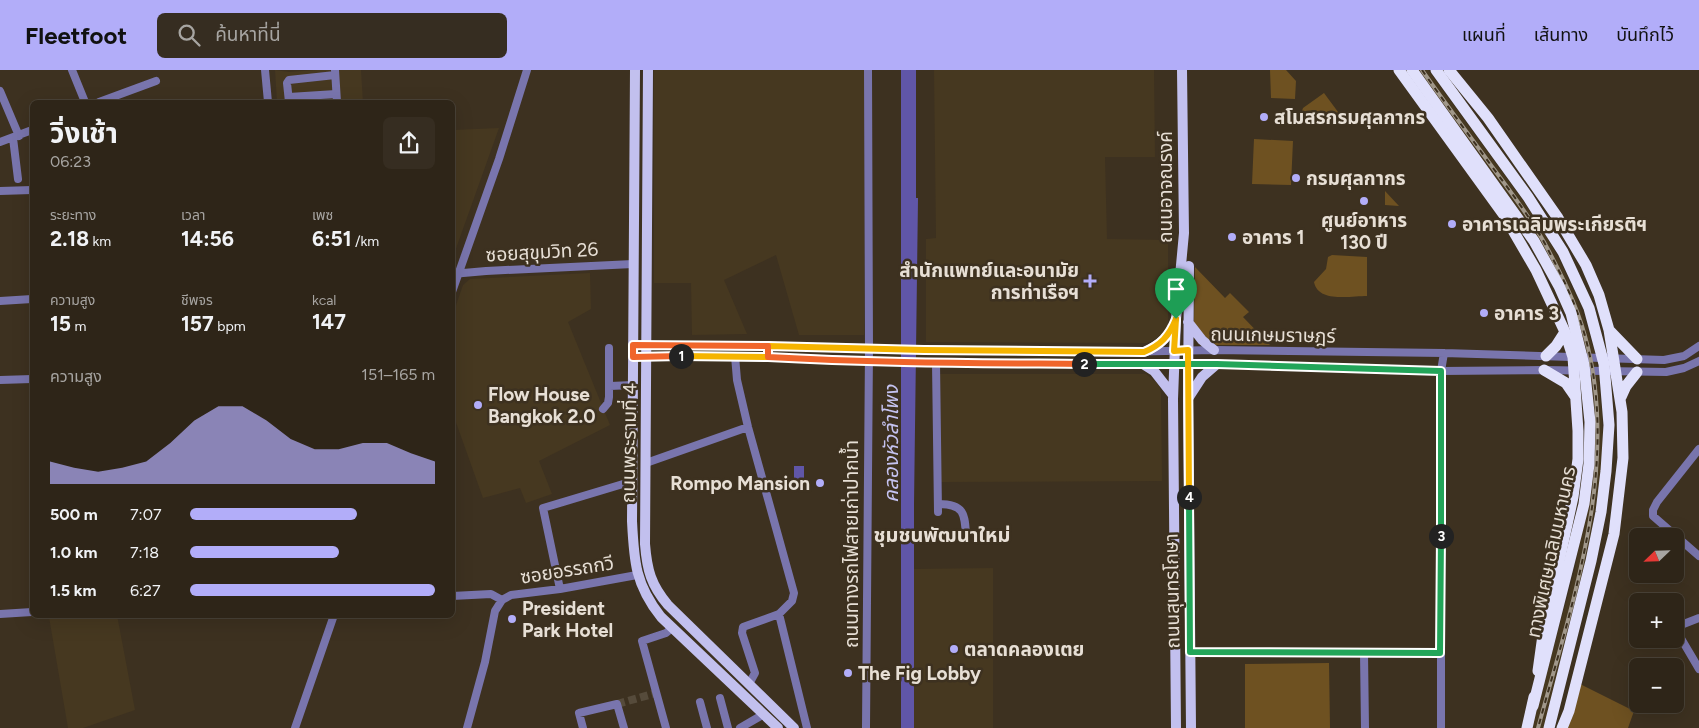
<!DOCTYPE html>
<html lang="th">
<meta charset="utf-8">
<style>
:root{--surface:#2e2518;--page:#362d21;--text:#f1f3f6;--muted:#a7a5a2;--line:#494237;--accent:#b2adf9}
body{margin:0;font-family:Figtree,"Noto Sans Thai",sans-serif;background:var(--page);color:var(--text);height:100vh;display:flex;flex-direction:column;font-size:19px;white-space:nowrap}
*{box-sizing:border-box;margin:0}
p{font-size:16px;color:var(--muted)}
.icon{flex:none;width:28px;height:28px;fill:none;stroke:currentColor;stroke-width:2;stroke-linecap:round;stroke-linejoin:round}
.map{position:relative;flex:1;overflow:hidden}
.details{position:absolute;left:30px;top:30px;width:425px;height:518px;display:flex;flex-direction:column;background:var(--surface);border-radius:8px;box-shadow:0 5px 20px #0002,0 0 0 1px var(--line)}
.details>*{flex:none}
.needle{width:32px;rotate:247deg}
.fabs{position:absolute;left:1629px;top:458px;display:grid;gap:10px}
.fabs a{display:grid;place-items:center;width:55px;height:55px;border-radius:8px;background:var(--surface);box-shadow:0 5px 20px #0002,0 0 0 1px var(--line);font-size:25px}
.pin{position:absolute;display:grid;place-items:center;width:42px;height:42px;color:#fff;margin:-51px -21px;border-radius:50% 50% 50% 0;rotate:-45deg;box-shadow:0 0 5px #0007}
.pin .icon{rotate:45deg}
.km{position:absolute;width:25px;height:25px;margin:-12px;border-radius:50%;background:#222;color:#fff;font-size:14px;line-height:25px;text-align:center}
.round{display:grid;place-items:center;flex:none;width:52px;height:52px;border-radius:8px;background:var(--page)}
.overview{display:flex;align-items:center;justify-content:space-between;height:85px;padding:0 20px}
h1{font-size:28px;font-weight:700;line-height:38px}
.metrics{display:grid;grid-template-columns:repeat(3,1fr);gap:8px;height:85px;padding:5px 20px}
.metrics div{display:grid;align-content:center}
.metrics b{font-size:21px;font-weight:700}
.metrics small{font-size:14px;font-weight:400}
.metrics p{font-size:14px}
.chart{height:140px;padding:10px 20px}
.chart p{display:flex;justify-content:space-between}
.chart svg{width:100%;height:90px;margin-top:5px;fill:var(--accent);opacity:.7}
ul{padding:0 20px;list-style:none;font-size:16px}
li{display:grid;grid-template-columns:80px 60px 1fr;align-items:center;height:38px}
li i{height:12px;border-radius:6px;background:var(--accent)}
header{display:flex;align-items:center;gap:30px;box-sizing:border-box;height:70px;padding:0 25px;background:var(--accent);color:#111}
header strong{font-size:24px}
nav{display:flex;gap:28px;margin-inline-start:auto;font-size:18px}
.search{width:350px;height:45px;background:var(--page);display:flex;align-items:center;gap:12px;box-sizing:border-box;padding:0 18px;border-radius:8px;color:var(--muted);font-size:19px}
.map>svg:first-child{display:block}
.built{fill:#463820}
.green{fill:#6e5121}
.water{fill:#6056a8}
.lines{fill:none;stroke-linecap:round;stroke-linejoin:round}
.minor-tunnel{stroke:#564b3b;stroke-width:8;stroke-dasharray:8 4;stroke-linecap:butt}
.minor{stroke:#7975ad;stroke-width:8}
.major{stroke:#c2c0ee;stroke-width:10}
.highway{stroke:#e0e0fb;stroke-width:11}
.rail-casing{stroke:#a0978a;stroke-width:4}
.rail{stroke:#3d3120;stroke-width:2;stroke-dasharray:5.5;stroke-linecap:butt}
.highway-bridge{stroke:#e0e0fb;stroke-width:11}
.split-1-casing{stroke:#fff;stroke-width:10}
.split-2-casing{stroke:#fff;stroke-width:10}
.split-3-casing{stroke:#fff;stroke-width:10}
.split-4-casing{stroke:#fff;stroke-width:10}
.split-5-casing{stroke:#fff;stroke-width:10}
.split-1{stroke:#f5b400;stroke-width:6}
.split-2{stroke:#f0652b;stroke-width:6}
.split-3{stroke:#22a559;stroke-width:6}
.split-4{stroke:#22a559;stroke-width:6}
.split-5{stroke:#f5b400;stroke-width:6}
.poi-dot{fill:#b2adf9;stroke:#3d3120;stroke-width:2}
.labels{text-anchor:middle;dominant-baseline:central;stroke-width:5;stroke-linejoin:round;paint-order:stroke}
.poi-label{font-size:19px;font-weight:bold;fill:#e7dfd5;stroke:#3d3120;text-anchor:start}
.street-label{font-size:19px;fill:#e7dfd5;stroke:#3d3120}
.water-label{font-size:20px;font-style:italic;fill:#c5c3f0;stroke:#3d3120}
.neighbourhood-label{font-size:20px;font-weight:bold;fill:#e7dfd5;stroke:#3d3120}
</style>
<header>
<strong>Fleetfoot</strong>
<div class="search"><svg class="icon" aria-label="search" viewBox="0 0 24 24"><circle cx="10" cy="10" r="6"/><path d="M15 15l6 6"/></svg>ค้นหาที่นี่</div>
<nav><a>แผนที่</a><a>เส้นทาง</a><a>บันทึกไว้</a></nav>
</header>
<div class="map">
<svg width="1699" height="658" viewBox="0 0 1699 658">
<rect width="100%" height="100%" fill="#3d3120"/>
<path class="built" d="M 275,0 L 289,2 L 317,0 L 361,0 L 363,32 L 277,32 Z
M 654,0 L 864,0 L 864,265 L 799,265 L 776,185 L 724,210 L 747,264 L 692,265 L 691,213 L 654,213 Z
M 934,0 L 1154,0 L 1155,87 L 1105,87 L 1107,169 L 1168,170 L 1168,255 L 1161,266 L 1147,273 L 926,272 L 926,169 L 936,168 Z
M 1415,0 L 1428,0 L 1539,153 L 1560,191 L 1580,236 L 1596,287 L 1602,344 L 1603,392 L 1584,506 L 1545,658 L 1531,658 L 1574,503 L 1585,444 L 1593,364 L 1561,217 Z
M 499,58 L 453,187 L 453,60 Z
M 590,203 L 591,239 L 568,252 L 610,355 L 539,391 L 552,424 L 526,433 L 520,418 L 483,428 L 453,344 L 453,244 L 463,215 L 470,209 Z
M 937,304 L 1146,304 L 1156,312 L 1160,318 L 1161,324 L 1162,411 L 938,412 Z
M 993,498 L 993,658 L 914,658 L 914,499 Z
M 95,545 L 117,545 L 135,640 L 83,658 L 68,658 L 49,547 Z"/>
<path class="green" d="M 1270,0 L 1286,0 L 1296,11 L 1295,29 L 1271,28 Z
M 1324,23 L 1341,46 L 1337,50 L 1337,52 L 1304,50 L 1301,44 L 1303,38 Z
M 1254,69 L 1293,71 L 1291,115 L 1252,114 Z
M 1385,121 L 1399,136 L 1385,135 Z
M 1332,185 L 1367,187 L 1367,226 C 1351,226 1318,233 1314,212 L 1326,199 L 1328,187 Z
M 1195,197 L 1225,228 L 1230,223 L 1249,242 L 1243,247 L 1270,275 L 1216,275 L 1203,265 L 1194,253 Z
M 1329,593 L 1330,658 L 1245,658 L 1245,594 Z
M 1580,614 L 1634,641 L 1628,658 L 1567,658 Z"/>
<path class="water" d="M 901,0 L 916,0 L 916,128 L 918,128 L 914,435 L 914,658 L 901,658 Z
M 794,396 L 804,396 L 804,416 L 794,416 Z"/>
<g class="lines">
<path class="minor-tunnel" d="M 617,634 L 656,623"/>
<path class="minor" d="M 72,0 L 85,32
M 265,0 L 268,32
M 335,0 L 337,32
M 0,21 L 19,66
M 289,27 L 336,24
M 99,32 L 156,11
M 289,32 L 287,13 L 289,10 L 335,5
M 13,68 L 18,109
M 0,72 L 32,60
M 0,121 L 32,120
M 452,204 L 486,201 L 633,194
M 452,222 L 499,89 L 527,0
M 0,231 L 32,229
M 633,275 L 818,277 L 1016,281 L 1117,282 L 1214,280 L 1444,283 L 1664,290 L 1684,286 L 1699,276
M 735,286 L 737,310 L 748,357 L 794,523 L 792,531 L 779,544 L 743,557 L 742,563 L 755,603 L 749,614
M 633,287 L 768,287 L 925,293 L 1217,294 L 1441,301 L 1544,300 L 1666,302 L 1684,298 L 1699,291
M 936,293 L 938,442
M 0,310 L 32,309
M 610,316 L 633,315
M 603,339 L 608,333 L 609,327 L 609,278
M 1699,379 L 1657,432 L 1653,440 L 1653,446 L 1699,486
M 646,393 L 748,357
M 938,434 C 964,434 965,443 966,467
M 560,519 L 543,438 L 633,411
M 452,526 L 491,524 L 502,530
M 0,544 L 32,542
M 779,544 L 807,658
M 1699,548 L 1681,555 L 1677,559 L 1679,565 L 1699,599
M 1190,582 L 1440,583
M 1364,583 L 1365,658
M 720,628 L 728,658
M 700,632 L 707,658
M 295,658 L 334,545
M 467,658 L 485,592 L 495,541 L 502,530 L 511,525 L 560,519 L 637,505
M 583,658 L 579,643 L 617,634 L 624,658
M 666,658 L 642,571 L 666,563 L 672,558
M 740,658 L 764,644
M 866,658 L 869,279 L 868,0
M 1441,658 L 1441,301 L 1444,283"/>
<path class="major" d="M 635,0 L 632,451 C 634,491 635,514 661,547 L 778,658
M 648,0 L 645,474 C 647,500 651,515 668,535 L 794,658
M 1189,196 L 1188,331 L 1191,658
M 1188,252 L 1202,270 L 1214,280
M 1144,282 C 1158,276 1167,269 1174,255
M 1143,294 L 1154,301 L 1172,324
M 1189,327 L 1202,307 L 1217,294
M 1176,658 L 1173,329 L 1176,249 L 1184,163 L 1182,0"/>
<path class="highway" d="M 1399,0 L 1504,145 L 1536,200 L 1565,262 L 1573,287 L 1578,361 L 1578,389 L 1573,427 L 1543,565 L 1538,601
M 1449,0 L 1488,48 L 1558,148 L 1586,195 L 1599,225 L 1609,260 L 1622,342 L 1623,388 L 1614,464 L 1569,641 L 1562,658
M 1609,260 L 1637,289
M 1546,286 L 1556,276 L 1565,262
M 1544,300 L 1566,313 L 1575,326
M 1621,327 L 1626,316 L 1637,302
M 1527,658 L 1534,627"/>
<defs>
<path id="rail" d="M 1422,0 C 1445,33 1469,65 1493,98 C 1511,122 1529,146 1544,172 C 1560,202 1576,233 1585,266 C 1621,395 1572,533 1538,658"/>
</defs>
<use href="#rail" class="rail-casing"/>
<use href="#rail" class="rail"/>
<path class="highway-bridge" d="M 1412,0 L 1534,171 L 1559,216 L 1571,243 L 1584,295 L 1590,352 L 1589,394 L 1584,434 L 1533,636
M 1436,0 L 1528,127 L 1563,182 L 1589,238 L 1604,294 L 1609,355 L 1606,401 L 1601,442 L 1591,491 L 1549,658"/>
</g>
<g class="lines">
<defs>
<path id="split-1" d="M 681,286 L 768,287 L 768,276 L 924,280 L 1144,282 C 1161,275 1169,266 1176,249"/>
<path id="split-2" d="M 681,286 L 633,287 L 633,275 L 768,276 L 768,287 C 874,293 979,293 1084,294"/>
<path id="split-3" d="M 1084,294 L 1217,294 L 1441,301 L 1441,466"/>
<path id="split-4" d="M 1189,427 L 1190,582 L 1440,583 L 1441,466"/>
<path id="split-5" d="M 1176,249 L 1174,281 L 1188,280 L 1189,427"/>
</defs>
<use href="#split-1" class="split-1-casing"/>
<use href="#split-2" class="split-2-casing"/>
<use href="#split-3" class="split-3-casing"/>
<use href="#split-4" class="split-4-casing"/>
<use href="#split-5" class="split-5-casing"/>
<use href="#split-1" class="split-1"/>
<use href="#split-2" class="split-2"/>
<use href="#split-3" class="split-3"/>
<use href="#split-4" class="split-4"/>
<use href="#split-5" class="split-5"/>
</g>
<g class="poi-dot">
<circle cx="1264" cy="47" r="5"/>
<circle cx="1296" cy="108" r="5"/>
<circle cx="1364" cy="131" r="5"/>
<circle cx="1452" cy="154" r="5"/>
<circle cx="1232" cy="167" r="5"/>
<path d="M1087.5 203.5h5v5h5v5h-5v5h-5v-5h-5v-5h5z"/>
<circle cx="1484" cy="243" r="5"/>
<circle cx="478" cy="335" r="5"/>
<circle cx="820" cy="413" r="5"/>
<circle cx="512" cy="549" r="5"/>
<circle cx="954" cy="579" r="5"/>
<circle cx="848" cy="603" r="5"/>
</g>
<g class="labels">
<g class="poi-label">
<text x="1274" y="47">สโมสรกรมศุลกากร</text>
<text x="1306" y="108">กรมศุลกากร</text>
<text x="1364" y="150" text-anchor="middle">ศูนย์อาหาร<tspan x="1364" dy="22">130 ปี</tspan></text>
<text x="1462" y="154">อาคารเฉลิมพระเกียรติฯ</text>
<text x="1242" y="167">อาคาร 1</text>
<text x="1079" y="200" text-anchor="end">สำนักแพทย์และอนามัย<tspan x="1079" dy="22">การท่าเรือฯ</tspan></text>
<text x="1494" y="243">อาคาร 3</text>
<text x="488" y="324">Flow House<tspan x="488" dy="22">Bangkok 2.0</tspan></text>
<text x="810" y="413" text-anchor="end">Rompo Mansion</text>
<text x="522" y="538">President<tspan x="522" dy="22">Park Hotel</tspan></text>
<text x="964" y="579">ตลาดคลองเตย</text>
<text x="858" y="603">The Fig Lobby</text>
</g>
<g class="street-label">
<text transform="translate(1165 117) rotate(-90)">ถนนอาจณรงค์</text>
<text transform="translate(542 182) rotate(-3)">ซอยสุขุมวิท 26</text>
<text transform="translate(1273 265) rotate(1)">ถนนเกษมราษฎร์</text>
<text transform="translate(629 373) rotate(-89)">ถนนพระรามที่ 4</text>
<text transform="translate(851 474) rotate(-90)">ถนนทางรถไฟสายเก่าปากน้ำ</text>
<text transform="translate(1551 482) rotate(-78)">ทางพิเศษเฉลิมมหานคร</text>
<text transform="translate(567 500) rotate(-9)">ซอยอรรถกวี</text>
<text transform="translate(1172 521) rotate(-91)">ถนนสุนทรโกษา</text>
</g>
<g class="water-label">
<text transform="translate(891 374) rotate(-90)">คลองหัวลำโพง</text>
</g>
<g class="neighbourhood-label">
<text x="942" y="465">ชุมชนพัฒนาใหม่</text>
</g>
</g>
</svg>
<div class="fabs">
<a><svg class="needle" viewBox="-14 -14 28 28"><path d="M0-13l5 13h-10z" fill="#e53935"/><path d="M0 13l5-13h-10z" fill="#a7a5a2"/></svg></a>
<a>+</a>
<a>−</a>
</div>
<div class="pin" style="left:1176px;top:249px;background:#1e9e55"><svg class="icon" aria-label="arrive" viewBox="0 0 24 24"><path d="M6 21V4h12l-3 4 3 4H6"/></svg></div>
<b class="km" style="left:681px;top:286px">1</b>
<b class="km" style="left:1084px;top:294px">2</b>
<b class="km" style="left:1441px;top:466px">3</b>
<b class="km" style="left:1189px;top:427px">4</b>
<section class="details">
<div class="overview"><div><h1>วิ่งเช้า</h1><p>06:23</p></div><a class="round"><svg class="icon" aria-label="share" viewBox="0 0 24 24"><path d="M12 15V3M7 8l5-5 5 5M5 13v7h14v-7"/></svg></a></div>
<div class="metrics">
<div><p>ระยะทาง</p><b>2.18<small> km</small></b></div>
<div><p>เวลา</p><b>14:56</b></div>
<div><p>เพซ</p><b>6:51<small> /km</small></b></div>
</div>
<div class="metrics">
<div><p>ความสูง</p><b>15<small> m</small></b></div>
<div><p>ชีพจร</p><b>157<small> bpm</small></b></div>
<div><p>kcal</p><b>147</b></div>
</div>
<div class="chart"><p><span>ความสูง</span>151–165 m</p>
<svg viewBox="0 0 160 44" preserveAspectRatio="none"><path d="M0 44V33L10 36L20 38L30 36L40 33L50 24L60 13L70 6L80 6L90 13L100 22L110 27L120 27L130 24L140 24L150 29L160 33V44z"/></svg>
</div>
<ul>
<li><b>500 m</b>7:07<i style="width:68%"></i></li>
<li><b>1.0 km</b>7:18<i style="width:61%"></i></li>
<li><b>1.5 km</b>6:27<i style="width:100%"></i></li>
</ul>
</section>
</div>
